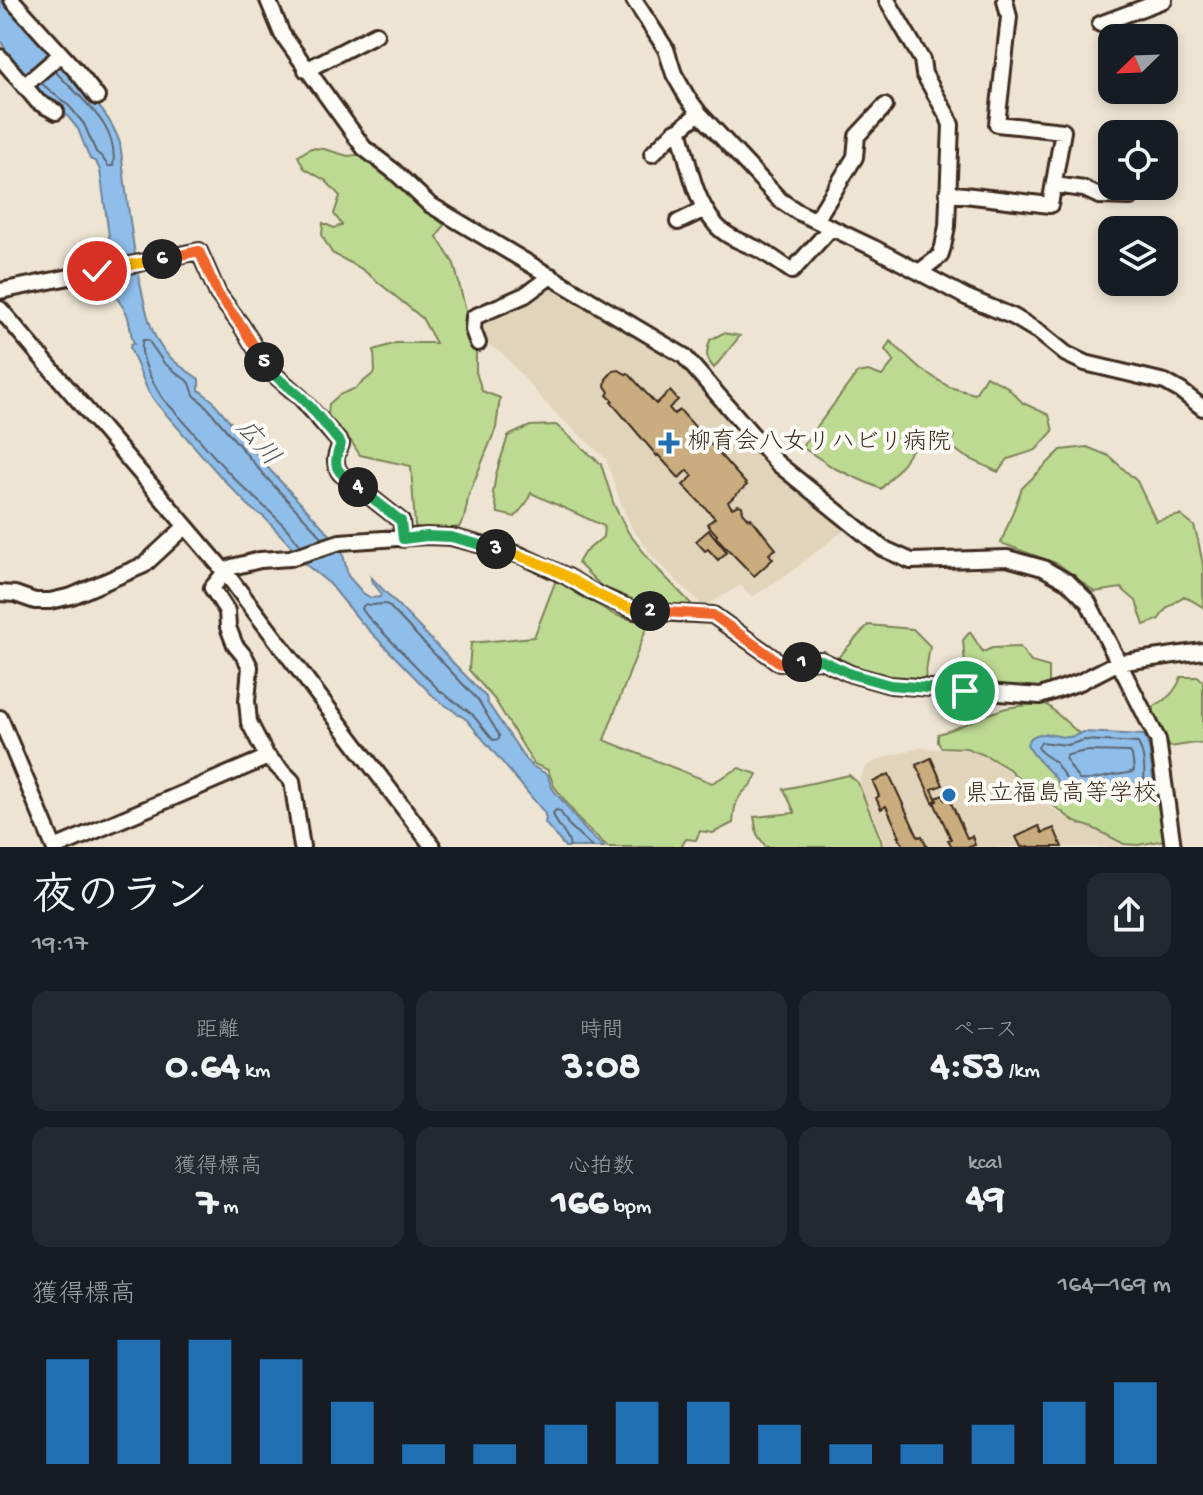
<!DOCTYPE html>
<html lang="ja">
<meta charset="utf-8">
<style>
:root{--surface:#171b24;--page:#242831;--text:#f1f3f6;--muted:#9ea1a6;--accent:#1f6fb2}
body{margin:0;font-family:"Gochi Hand","Klee One",sans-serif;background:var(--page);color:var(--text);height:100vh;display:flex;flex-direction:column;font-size:30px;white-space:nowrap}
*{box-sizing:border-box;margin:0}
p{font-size:26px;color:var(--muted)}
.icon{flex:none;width:44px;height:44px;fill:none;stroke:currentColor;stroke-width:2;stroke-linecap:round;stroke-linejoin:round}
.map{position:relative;height:847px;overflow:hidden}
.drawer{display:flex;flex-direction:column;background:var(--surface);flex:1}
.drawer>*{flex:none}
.needle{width:52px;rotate:247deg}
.buttons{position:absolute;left:1098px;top:24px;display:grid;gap:16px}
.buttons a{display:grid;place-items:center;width:80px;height:80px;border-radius:16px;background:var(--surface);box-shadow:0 4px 12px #0003;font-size:40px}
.pin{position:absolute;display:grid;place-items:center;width:68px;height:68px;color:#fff;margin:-34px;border:4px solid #fff;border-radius:50%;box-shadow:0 2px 8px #0007}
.km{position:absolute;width:40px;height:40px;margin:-20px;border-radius:50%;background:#222;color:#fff;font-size:22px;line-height:40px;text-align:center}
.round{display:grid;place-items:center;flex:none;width:84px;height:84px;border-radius:16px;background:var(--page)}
.headline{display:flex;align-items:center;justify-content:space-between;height:136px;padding:0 32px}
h1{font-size:44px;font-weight:700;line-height:60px}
.metrics{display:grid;grid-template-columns:repeat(3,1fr);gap:12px;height:136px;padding:8px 32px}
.metrics div{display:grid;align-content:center;border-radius:16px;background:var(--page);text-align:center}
.metrics b{font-size:40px;font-weight:700}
.metrics small{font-size:22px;font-weight:400}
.metrics p{font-size:22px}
.chart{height:224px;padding:16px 32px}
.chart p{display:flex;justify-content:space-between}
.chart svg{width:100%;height:144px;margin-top:8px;stroke:var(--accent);stroke-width:6}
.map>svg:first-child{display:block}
.built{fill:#e2d4ba}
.green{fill:#bdda92;stroke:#7c8258;stroke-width:2}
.water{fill:#90beea;stroke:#6e8398;stroke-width:2}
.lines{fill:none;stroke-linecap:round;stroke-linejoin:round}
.shore{stroke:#5d6570;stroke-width:2}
.building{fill:#c9ad7e;stroke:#3b2a1e;stroke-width:2}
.street-casing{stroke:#3b2a1e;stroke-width:20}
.street{stroke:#fdfcf7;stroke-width:14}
.split-1-casing{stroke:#fff;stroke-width:16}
.split-2-casing{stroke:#fff;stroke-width:16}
.split-3-casing{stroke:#fff;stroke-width:16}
.split-4-casing{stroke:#fff;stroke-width:16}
.split-5-casing{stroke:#fff;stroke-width:16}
.split-6-casing{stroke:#fff;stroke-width:16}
.split-7-casing{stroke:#fff;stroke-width:16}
.split-1{stroke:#22a559;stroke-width:10}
.split-2{stroke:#f0652b;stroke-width:10}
.split-3{stroke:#f5b400;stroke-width:10}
.split-4{stroke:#22a559;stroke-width:10}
.split-5{stroke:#22a559;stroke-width:10}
.split-6{stroke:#f0652b;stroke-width:10}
.split-7{stroke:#f5b400;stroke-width:10}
.poi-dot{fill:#1f6fb2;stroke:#fdfcf7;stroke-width:3}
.labels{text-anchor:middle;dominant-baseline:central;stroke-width:8;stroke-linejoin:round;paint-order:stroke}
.poi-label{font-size:24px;fill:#3b2a1e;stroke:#fdfcf7;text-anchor:start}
.water-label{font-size:26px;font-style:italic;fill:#54565b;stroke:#fdfcf7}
</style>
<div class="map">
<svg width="1203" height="847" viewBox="0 0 1203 847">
<rect width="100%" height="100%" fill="#ede4d3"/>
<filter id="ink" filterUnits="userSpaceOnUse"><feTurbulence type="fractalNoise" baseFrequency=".0125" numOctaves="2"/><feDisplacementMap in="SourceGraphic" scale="16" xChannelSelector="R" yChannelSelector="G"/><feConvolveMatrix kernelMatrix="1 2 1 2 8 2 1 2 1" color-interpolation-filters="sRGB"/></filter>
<g filter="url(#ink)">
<path class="built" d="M 552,284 L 674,355 L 847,528 L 788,574 L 752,597 L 741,585 L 704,607 L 653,557 L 632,528 L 620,501 L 606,459 L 551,409 L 503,354 L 480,339 L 479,318 L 524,300 Z
M 919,748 L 966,750 L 987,757 L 1009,771 L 1020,783 L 1046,804 L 1075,824 L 1098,831 L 1121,845 L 1132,847 L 884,847 L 883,839 L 860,786 L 860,778 L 867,766 L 882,758 Z"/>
<path class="green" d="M 311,148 L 324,149 L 348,156 L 364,154 L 391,176 L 444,225 L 437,237 L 454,264 L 466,311 L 464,325 L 476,350 L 476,372 L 482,391 L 500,398 L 496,428 L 469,494 L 464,519 L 459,527 L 427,532 L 415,526 L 411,466 L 360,455 L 351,441 L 328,416 L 329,404 L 339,395 L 356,388 L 375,372 L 374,350 L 396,343 L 436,343 L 422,318 L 362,269 L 332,253 L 322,236 L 323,223 L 334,228 L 342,225 L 334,214 L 340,196 L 326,181 L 304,168 L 298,156 Z
M 723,333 L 740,336 L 714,368 C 705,358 706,353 710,340 Z
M 890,341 L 921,369 L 949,387 L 975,394 L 986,376 L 1006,386 L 1023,403 L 1049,415 L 1053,431 L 1036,450 L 1008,459 L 998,472 L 964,456 L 951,446 L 954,436 L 926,430 L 898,470 L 881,489 L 834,468 L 802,447 L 857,373 L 868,371 L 882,376 L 894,361 L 885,350 Z
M 556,425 L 601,464 L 614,505 L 628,532 L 653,564 L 697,610 L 636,605 L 603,588 L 578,563 L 584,553 L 603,537 L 604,526 L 531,493 L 527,502 L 515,517 L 498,513 L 493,493 L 496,474 L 508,436 L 530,426 Z
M 1087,447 L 1109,456 L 1137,481 L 1156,521 L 1180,515 L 1194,526 L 1198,540 L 1203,565 L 1203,607 L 1184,596 L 1167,608 L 1158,620 L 1144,625 L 1136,601 L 1121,588 L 1095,592 L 1058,564 L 1001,543 L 1022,488 L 1061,450 Z
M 556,580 L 615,615 L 648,624 L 604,740 L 712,783 L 739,768 L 757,774 C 752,787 748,786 740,796 C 734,804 734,814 733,823 L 713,833 L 700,831 L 696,840 L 686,839 L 681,847 L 608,847 L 582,823 L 554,786 L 548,770 L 534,764 L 495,700 L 469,670 L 471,643 L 534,637 Z
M 868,625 L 913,629 L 930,646 L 925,678 C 896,688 862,671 834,662 Z
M 970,632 L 983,652 L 992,648 L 1020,647 L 1031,662 L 1049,667 L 1049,684 C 1031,698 1006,700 983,703 L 959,678 L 965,664 L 963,640 Z
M 1181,677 L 1199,677 L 1203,682 L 1203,744 L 1196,743 L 1170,747 L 1154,715 L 1154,706 C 1168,699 1176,691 1181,677 Z
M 1045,703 L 1082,736 L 1153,779 L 1159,791 L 1165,840 L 1138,845 L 1124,844 L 1093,828 L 1075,822 L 1019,779 L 1009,769 L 987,756 L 966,748 L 941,747 L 938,742 L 938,734 C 960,728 978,717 1000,710 C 1014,705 1030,706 1045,703 Z
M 849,775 L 858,783 L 881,840 L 882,847 L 766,847 L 757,834 L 754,817 L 795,813 L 784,789 Z"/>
<path class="water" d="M 0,0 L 5,0 C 24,23 43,45 63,68 C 86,94 108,109 120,143 C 126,190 131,237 140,283 C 145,305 149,329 161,347 C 171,361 185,369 199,379 L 199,390 L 213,401 L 269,469 L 333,538 L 342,550 L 348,576 L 363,593 L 371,598 L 380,597 L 381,593 L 371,580 L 371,577 L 486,697 L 487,702 L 527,761 L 532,766 L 548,775 C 552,794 558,793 568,808 C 581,826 587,833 604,847 L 565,847 L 545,823 L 546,818 L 544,812 L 467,720 L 435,698 L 361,622 L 330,584 L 299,559 L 290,545 L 264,517 L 253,510 L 222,478 L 157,404 L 148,391 L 130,348 L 131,344 L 134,344 C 130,334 130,319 126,312 C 116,294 97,279 112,258 L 100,170 L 96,162 L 90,159 L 78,129 L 65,113 L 43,97 L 15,68 L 0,39 Z
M 1083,732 L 1144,735 L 1149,747 L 1154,786 L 1143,792 L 1117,793 L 1097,799 L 1064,796 C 1058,772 1037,765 1027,744 C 1035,726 1055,738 1070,737 C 1074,736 1079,734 1083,732 Z"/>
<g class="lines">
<path class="shore" d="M 41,83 L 70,107 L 84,124 L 96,152 L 102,157 L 108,166 L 113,166 C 120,125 79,98 55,71
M 300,545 C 282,519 252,498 230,474 C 207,450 187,423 163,399 C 154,385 137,355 143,340 L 148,340 L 164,363 L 190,383 L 194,395 L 207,407 L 263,474 L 323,538
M 366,604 C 374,607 382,602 388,605 L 478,700 L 499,735 L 499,739 L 493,740 L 472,714 L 440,691 L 367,616 L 362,609 L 363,606 Z
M 1085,740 L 1138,743 C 1144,754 1145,769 1144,781 L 1140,784 L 1115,785 L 1096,791 L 1073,789 L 1055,762 L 1041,752 L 1038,747 L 1041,742 L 1067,745 Z
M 1086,751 L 1130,752 L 1132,755 L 1134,771 C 1128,774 1121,774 1114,775 C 1099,778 1094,781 1079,780 L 1065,758 L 1068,755 Z
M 570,847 C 569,834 556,827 553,813 L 556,810 L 560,811 L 568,824 L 592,847"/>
</g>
<path class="building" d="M 619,370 L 626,374 L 628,373 L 656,404 L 670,391 L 678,400 L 669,408 L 674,414 L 680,410 L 747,485 L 728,502 L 732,508 L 738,505 L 742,506 L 743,512 L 750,520 L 751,518 L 776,549 L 769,554 L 773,559 L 754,576 L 716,537 L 717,535 L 707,524 L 715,518 L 683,485 L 693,476 L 687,470 L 679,478 L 658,455 L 657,456 L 611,402 L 613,401 L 607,395 L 609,392 L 605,386 L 606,379 L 613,371 Z
M 709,530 L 727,552 L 718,560 L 708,549 L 705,551 L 696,541 Z
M 931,758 L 943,785 L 932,789 L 937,800 L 933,802 L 916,765 Z
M 889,774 L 918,837 L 922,836 L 927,847 L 905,847 L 898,837 L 900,837 L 886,806 L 881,809 L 876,798 L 879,796 L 873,782 Z
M 943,795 L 945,800 L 949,798 L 967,838 L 972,836 L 975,845 L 970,847 L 952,847 L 948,840 L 951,839 L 934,802 L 937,801 L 936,798 Z
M 1039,826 L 1042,833 L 1054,828 L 1062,847 L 1021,847 L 1016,837 Z"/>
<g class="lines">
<defs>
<path id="street" d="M 12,0 L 79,74 L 97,97
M 268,0 L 282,34 L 364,148 L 395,172 L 429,204 L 684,356 L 777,463 L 882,548 L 911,561 L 1007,558 L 1043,568 L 1068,582 L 1088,602 L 1158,740 L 1173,847
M 634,0 L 666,49 L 674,74 L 687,97 L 699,113 L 780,200 L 798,212 L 874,248 L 966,297 L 1014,317 L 1039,332 L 1066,354 L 1085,363 L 1165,382 L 1181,391 L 1203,408
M 887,0 L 922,60 L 924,74 L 948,117 L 951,125 L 947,226 L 943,247 L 940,256 L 919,272
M 1100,24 L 1164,0
M 0,57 L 38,102 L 56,112
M 306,70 L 376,34
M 24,86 L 61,54
M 699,113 L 680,129 L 681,136 C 689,166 695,201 716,225 C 726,237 745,243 760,250 C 771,256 781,264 792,271 L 831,228
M 652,154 L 674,132 L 680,129
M 1054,185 L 1084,189 L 1099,196 L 1131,197
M 947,193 L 1050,205 L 1063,131 L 997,124 L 1009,17 L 1005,0
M 816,220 L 855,157 L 857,136 L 885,106
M 678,222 L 705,209
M 0,291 L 199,251 L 218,294 L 241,325 L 269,370 L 301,398 L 341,444 C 336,455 333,462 340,473 L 401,521 L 403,539
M 0,309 L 225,572 L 433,847
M 478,343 L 473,330 L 474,317 L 525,295 L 551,276
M 0,593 L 15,594 L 35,601 L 50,601 L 72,596 L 144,565 L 185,527
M 0,718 L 54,847
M 57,847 L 268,757
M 302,847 L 292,781 L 266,755 L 249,722 L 247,701 L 250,667 L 245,657 L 235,645 L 228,627 L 227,611 L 212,588 L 225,572 L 232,567 L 260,560 L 290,558 L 340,542 L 427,536 L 451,537 L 520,555 L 568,577 L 592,592 L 636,611 L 713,615 L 780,663 L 821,660 L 851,674 L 890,685 L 1040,696 L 1080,682 L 1117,663 L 1203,651"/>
</defs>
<use href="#street" class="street-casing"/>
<use href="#street" class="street"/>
</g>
</g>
<g class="lines" filter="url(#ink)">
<defs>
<path id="split-1" d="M 802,662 L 821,660 L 851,674 L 890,685 L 965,691"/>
<path id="split-2" d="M 650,611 L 713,615 L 780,663 L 802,662"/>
<path id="split-3" d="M 496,549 C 521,555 546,565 568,577 C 594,592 620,610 650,611"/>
<path id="split-4" d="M 358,487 L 401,521 L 403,539 L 427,536 L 451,537 L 496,549"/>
<path id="split-5" d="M 264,362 C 274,378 289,386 302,398 C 316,412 328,429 341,444 C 330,469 338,472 358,487"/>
<path id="split-6" d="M 162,259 L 199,251 L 218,294 L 241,325 L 264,362"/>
<path id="split-7" d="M 97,271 L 162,259"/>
</defs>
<use href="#split-1" class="split-1-casing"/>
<use href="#split-2" class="split-2-casing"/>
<use href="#split-3" class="split-3-casing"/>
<use href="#split-4" class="split-4-casing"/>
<use href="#split-5" class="split-5-casing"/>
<use href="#split-6" class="split-6-casing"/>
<use href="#split-7" class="split-7-casing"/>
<use href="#split-1" class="split-1"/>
<use href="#split-2" class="split-2"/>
<use href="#split-3" class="split-3"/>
<use href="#split-4" class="split-4"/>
<use href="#split-5" class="split-5"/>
<use href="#split-6" class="split-6"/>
<use href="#split-7" class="split-7"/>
</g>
<g class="poi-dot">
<path d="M665 431h8v8h8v8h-8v8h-8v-8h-8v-8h8z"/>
<circle cx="949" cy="795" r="8"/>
</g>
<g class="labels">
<g class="poi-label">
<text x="687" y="443">柳育会八女リハビリ病院</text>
<text x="965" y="795">県立福島高等学校</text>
</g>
<g class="water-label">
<text transform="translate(256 444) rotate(49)">広川</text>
</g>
</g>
</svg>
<div class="buttons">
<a><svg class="needle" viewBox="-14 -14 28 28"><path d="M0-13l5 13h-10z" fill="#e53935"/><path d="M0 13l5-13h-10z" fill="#9ea1a6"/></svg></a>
<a><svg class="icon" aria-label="locate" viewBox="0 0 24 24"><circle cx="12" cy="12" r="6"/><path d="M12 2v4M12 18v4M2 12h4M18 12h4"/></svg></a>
<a><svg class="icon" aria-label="layers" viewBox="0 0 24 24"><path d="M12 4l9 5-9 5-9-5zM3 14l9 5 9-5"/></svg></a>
</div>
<div class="pin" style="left:965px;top:691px;background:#1e9e55"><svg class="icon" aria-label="arrive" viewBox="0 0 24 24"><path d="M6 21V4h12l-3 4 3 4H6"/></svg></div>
<div class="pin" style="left:97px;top:271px;background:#d93025"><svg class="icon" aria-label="check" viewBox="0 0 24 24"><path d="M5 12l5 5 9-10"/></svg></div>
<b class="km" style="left:802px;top:662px">1</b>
<b class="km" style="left:650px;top:611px">2</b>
<b class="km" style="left:496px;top:549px">3</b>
<b class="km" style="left:358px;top:487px">4</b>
<b class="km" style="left:264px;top:362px">5</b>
<b class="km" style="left:162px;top:259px">6</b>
</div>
<section class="drawer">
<div class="headline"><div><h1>夜のラン</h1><p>19:17</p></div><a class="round"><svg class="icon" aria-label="share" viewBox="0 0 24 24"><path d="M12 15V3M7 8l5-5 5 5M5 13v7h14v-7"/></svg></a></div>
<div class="metrics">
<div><p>距離</p><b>0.64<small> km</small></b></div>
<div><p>時間</p><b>3:08</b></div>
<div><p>ペース</p><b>4:53<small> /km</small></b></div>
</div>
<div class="metrics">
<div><p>獲得標高</p><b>7<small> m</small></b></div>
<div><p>心拍数</p><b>166<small> bpm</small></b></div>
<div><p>kcal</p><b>49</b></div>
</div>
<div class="chart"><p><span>獲得標高</span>164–169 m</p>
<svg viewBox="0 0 160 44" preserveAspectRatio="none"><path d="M5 44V12M15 44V6M25 44V6M35 44V12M45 44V25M55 44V38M65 44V38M75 44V32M85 44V25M95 44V25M105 44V32M115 44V38M125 44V38M135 44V32M145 44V25M155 44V19"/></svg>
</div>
</section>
